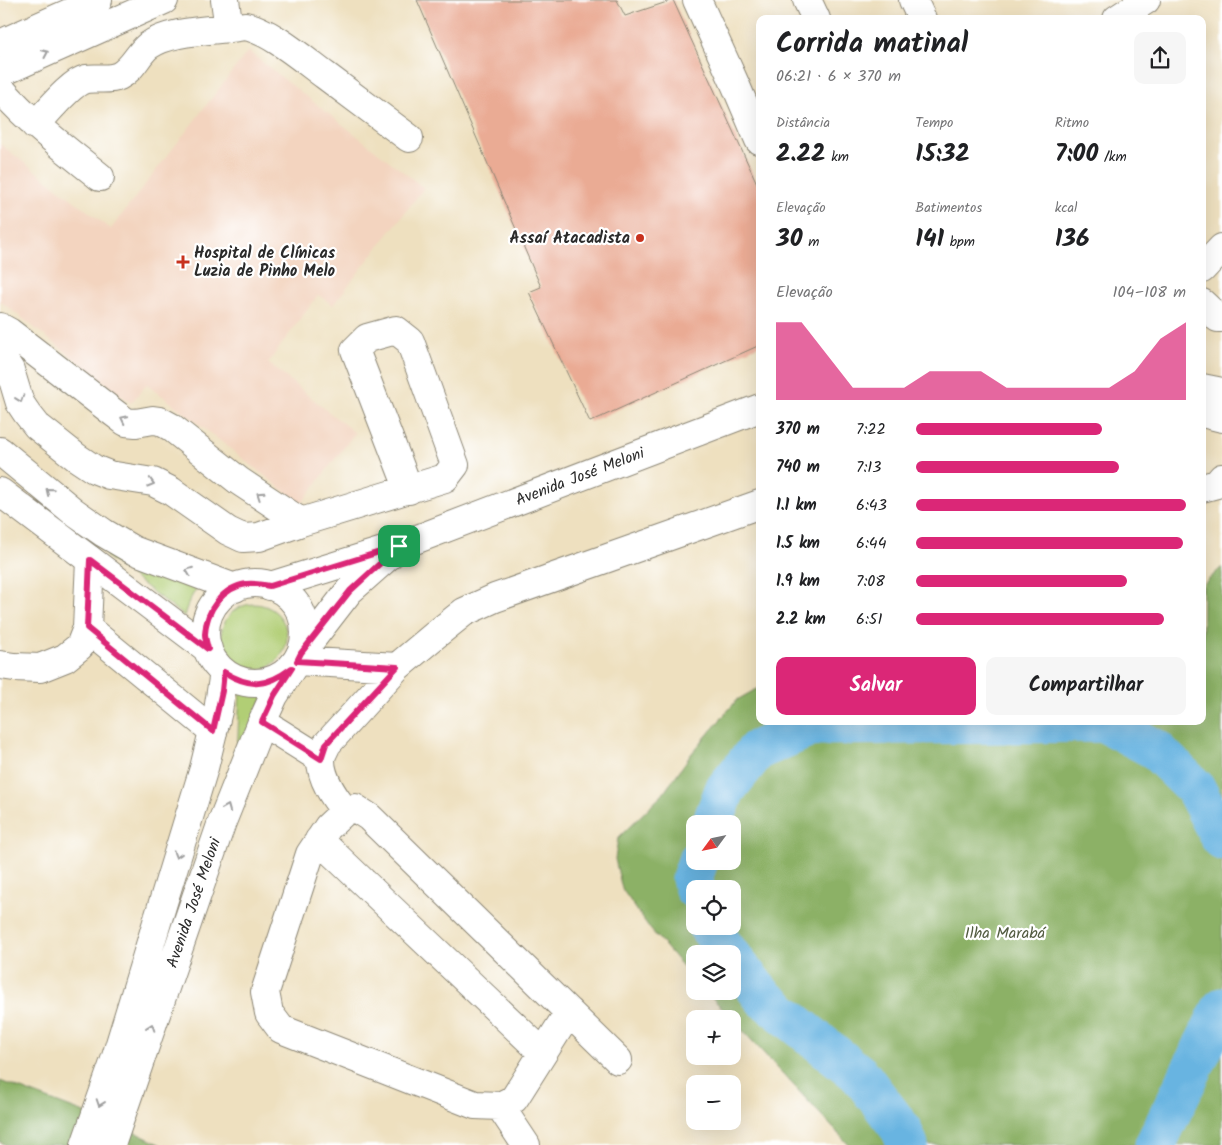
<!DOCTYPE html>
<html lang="pt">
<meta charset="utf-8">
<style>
:root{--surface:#fff;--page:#f6f6f6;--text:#202124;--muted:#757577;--accent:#db2777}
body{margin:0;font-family:Kalam,sans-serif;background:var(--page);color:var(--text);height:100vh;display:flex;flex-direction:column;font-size:19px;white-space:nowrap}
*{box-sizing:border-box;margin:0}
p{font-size:16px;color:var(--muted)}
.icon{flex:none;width:28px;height:28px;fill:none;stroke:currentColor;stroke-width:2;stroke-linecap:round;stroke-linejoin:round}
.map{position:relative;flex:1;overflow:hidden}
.details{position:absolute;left:756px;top:15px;width:450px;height:710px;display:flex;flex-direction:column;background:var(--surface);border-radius:10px;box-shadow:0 5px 20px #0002}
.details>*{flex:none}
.needle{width:32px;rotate:237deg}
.buttons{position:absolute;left:686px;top:815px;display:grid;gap:10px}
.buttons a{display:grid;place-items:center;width:55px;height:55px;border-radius:10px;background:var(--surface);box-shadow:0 5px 20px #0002;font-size:25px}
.pin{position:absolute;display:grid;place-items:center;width:42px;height:42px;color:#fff;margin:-21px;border-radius:10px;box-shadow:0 2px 8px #0006}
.round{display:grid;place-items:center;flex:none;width:52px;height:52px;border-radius:10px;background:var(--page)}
.overview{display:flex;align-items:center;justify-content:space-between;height:85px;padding:0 20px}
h1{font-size:28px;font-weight:600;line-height:38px}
.figures{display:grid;grid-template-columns:repeat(3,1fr);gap:8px;height:85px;padding:5px 20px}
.figures div{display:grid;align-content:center}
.figures b{font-size:25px;font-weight:600}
.figures small{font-size:14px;font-weight:400}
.figures p{font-size:14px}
.chart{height:140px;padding:10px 20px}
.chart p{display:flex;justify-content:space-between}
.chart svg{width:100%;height:90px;margin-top:5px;fill:var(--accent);opacity:.7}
.action{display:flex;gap:10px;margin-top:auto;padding:10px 20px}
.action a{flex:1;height:58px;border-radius:10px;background:var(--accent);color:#fff;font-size:20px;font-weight:600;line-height:58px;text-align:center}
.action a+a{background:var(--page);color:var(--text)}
ul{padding:0 20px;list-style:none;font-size:16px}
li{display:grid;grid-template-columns:80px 60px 1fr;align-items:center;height:38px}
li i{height:12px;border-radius:6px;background:var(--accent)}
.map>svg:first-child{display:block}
.built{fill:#f3d4bf}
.green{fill:#b1ce75;stroke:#6e7c50}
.forest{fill:#8cb166;stroke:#5c6e48;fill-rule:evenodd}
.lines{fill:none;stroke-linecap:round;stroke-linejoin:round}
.river{stroke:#68b4e1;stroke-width:41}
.building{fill:#eaab94}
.minor-casing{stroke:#8c8675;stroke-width:30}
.major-casing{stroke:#8c8675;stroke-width:30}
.minor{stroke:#fff;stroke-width:28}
.major{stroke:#fff;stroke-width:28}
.oneway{stroke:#a0a0a0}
.route-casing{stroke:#fff;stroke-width:10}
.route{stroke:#db2777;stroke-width:6}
.poi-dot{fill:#c8321e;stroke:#fff;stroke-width:2}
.labels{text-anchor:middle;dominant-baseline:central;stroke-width:4.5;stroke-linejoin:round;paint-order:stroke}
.poi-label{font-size:16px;font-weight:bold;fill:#2b2b2b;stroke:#fff;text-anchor:end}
.street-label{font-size:16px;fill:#2b2b2b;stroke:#fff}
.park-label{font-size:16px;fill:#535c41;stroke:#fff}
</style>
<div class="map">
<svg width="1222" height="1145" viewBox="0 0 1222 1145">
<rect width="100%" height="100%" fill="#fff"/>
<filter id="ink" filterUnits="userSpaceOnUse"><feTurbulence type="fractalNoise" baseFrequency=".02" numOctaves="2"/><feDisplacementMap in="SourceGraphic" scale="10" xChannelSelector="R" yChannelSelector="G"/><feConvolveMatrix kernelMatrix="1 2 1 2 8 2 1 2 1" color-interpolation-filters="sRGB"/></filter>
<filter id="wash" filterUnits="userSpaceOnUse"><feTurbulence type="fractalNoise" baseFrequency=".0096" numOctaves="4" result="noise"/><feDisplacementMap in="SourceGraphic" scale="20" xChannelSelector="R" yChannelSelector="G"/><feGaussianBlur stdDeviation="1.12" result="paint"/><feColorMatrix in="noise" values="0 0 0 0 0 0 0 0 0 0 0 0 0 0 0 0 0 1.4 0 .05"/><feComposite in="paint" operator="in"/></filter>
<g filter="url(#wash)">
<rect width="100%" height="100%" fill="#eee0bf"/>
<path class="built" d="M 248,51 L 424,188 L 333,305 L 318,295 L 268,363 L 355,433 L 301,504 L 147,384 L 131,403 L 0,301 L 0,144 L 111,229 Z"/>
<path class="green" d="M 109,550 L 203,581 C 193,592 188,602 184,616 L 107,557 L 106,554 Z
M221 637a33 33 0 1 1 66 0a33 33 0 1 1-66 0Z
M 240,688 L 257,693 L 263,697 L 237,757 Z"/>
<path class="forest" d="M 1222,567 L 1222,1145 L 849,1145 L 706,991 L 732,991 L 732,954 L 695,954 L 695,980 L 651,930 L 622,889 L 615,859 L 618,838 L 663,794 L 692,753 L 737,700 L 760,687 L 760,721 L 1202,721 L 1203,585 ZM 695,824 L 732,824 L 732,861 L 695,861 ZM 695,889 L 732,889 L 732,926 L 695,926 Z
M 0,1081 L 132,1131 L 161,1145 L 6,1145 L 0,1142 Z"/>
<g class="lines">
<path class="river" d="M 712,824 L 725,790 L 757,750 L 815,725 L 1104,722 L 1155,749 L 1195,788 L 1222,840
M 695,889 L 692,878 L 698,861
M 708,926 L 729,954
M 732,958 L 764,998 L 860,1075 L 901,1129 L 908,1145
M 1155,1145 L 1222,1008"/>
</g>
<g id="blocks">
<path class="building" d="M 417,0 L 617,0 L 625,16 L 673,0 L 760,190 L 760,345 L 590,422 L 529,292 L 541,287 Z"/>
</g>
</g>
<g filter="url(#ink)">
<use href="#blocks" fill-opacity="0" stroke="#8c8675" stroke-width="1"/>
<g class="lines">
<defs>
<path id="minor" d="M 225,0 L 229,29
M 697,0 L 736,86 L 759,140 L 760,140
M 807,0 L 816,19
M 913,0 L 922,19
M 1117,19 L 1146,0
M 0,44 L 98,0
M 0,73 L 164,0
M 0,88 C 30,123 64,148 100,177
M 35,125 C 47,113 71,82 86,79 C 97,77 108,81 119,76 C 133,69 137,55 148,46 C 170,29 217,31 245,26 C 271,31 304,60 326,76 C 354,97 381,117 409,138
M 1202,269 L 1222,248
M 1202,303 L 1218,318 L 1222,318
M 0,327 L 9,332 L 114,413 L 126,422 L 136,423 L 153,420 L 160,421 L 171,427 L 239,481 L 301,522
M 0,355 L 10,370 L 20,403 L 26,412 L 37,426 L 76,457 L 94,469 L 109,475 L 153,482 L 171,491 L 228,531 L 243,538 L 259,537 L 301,522 L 445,478 L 455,465 L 410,341 L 396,330 L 367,338 L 355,350 L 409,490
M 1202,388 L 1222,392
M 1202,413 L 1222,418
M 1202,488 L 1217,484 L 1222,478
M 270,586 L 399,546 L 760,408
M 87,628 L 213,731
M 301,653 L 349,591 L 393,552
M 297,661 L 397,667
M 0,665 L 14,667 L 40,668 L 65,658 L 80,646 L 87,628 L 90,560
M 262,722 L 321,759
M 345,811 C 334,797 321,779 321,760 C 321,755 325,749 327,744 L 397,667 L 434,636 L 464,612 L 495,598 L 760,504
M 319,840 L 543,1053
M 569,1012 L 514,1099 L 500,1106 L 475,1105 L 281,1029 L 269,1013 L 265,992 L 310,854 L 328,827 L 345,811 L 355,808 L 369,817 L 618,1060
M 500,1106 L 526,1145"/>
<path id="major" d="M 0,451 L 74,512 L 104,533 L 133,550 L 235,588
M 0,492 L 208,649
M205 633a50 50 0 1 1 100 0a50 50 0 1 1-100 0Z
M 85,1145 L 115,1060 L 204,768 L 218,711 L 224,672
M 111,1145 L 222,822 L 262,722 L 274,696 L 292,668"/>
</defs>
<use href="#minor" class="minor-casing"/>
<use href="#major" class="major-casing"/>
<use href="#minor" class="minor"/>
<use href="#major" class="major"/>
</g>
<defs><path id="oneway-chevron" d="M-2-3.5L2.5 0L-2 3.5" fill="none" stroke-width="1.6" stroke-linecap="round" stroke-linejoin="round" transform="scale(1.25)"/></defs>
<g class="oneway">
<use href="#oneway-chevron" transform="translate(45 53) rotate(-24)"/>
<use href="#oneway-chevron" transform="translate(20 399) rotate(71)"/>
<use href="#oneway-chevron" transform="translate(124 419) rotate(-154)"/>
<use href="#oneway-chevron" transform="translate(151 483) rotate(16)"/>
<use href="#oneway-chevron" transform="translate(49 491) rotate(-141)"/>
<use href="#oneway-chevron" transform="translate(260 495) rotate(-146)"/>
<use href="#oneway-chevron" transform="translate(189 571) rotate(-159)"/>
<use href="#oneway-chevron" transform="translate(227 808) rotate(-68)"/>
<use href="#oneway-chevron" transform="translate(177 855) rotate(107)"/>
<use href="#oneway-chevron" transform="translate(151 1027) rotate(-71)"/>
<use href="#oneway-chevron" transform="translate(100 1103) rotate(109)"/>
</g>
</g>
<g class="lines" filter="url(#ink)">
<defs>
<path id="route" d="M 399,546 L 350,591 L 301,653 L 297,661 L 397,667 L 326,744 L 321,759 L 262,722 L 274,696 L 292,668 C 267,687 250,688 224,672 L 222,691 L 213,731 L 87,628 L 90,560 L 208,649 C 207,644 205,639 205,634 C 206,610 223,587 247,584 C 255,583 263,585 270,586 Z"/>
</defs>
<use href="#route" class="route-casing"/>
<use href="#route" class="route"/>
</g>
<g class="poi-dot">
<circle cx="640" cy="238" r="5"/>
<path d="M180.5 254.5h5v5h5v5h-5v5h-5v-5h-5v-5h5z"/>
</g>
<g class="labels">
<g class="poi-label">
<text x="630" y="238">Assaí Atacadista</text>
<text x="194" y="253" text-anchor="start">Hospital de Clínicas<tspan x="194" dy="18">Luzia de Pinho Melo</tspan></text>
</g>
<g class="street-label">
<text transform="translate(580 477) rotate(-21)">Avenida José Meloni</text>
<text transform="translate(194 903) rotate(-71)">Avenida José Meloni</text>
</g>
<g class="park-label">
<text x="1005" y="933">Ilha Marabá</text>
</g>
</g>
</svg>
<div class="buttons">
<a><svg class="needle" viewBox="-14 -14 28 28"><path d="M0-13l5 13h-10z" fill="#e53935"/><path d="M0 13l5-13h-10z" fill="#757577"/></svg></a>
<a><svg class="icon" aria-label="locate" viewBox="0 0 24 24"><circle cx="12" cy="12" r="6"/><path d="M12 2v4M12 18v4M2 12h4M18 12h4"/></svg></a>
<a><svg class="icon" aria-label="layers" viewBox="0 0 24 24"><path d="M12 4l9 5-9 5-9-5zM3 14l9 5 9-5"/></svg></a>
<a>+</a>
<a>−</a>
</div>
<div class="pin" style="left:399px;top:546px;background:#1e9e55"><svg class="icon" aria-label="arrive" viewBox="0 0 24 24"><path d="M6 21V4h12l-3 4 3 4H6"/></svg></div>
<section class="details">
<div class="overview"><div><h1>Corrida matinal</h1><p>06:21 · 6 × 370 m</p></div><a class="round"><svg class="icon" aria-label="share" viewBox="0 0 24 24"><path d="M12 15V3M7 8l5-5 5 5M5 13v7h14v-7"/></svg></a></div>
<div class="figures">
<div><p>Distância</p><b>2.22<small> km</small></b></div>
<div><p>Tempo</p><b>15:32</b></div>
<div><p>Ritmo</p><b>7:00<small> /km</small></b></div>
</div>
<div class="figures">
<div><p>Elevação</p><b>30<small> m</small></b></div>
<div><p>Batimentos</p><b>141<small> bpm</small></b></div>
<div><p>kcal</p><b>136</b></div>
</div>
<div class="chart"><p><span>Elevação</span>104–108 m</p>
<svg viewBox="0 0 160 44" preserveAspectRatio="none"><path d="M0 44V6L10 6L20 22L30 38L40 38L50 38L60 30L70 30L80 30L90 38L100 38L110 38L120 38L130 38L140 30L150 14L160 6V44z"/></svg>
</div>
<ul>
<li><b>370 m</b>7:22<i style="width:69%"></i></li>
<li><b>740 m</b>7:13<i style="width:75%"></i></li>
<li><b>1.1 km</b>6:43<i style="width:100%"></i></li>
<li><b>1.5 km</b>6:44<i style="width:99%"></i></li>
<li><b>1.9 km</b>7:08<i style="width:78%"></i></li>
<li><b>2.2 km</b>6:51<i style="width:92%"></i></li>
</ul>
<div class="action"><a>Salvar</a><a>Compartilhar</a></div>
</section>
</div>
